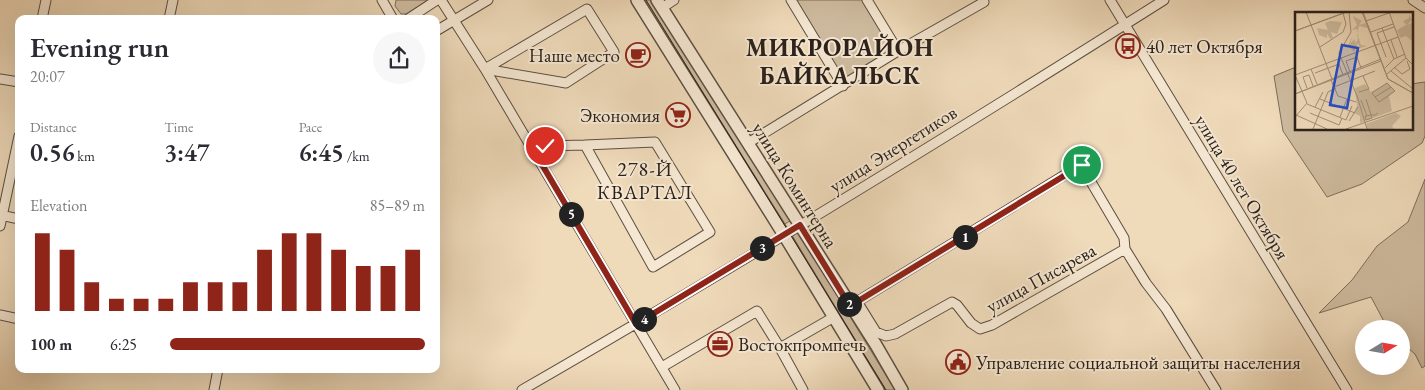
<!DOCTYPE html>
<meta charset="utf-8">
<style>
:root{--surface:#fff;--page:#f7f7f7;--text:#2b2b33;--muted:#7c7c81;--accent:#8f2418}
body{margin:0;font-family:"EB Garamond",serif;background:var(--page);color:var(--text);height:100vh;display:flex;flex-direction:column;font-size:19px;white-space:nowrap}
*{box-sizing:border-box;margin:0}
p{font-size:16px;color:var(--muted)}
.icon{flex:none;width:28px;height:28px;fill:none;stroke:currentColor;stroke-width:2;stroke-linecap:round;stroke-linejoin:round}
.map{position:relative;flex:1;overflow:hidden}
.details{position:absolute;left:15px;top:15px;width:425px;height:358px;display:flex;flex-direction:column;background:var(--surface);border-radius:10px;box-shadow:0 5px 20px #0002}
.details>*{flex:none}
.needle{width:32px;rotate:79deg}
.tools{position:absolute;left:1355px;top:320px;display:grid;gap:10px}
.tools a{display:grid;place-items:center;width:55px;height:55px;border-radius:50%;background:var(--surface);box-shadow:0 5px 20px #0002;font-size:25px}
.pin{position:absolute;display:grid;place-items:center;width:42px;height:42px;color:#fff;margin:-21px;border:2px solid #fff;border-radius:50%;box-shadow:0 1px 5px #0007}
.km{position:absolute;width:25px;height:25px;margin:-12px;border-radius:50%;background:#222;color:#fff;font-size:14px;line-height:25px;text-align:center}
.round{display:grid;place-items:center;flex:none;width:52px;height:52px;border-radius:26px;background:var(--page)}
.head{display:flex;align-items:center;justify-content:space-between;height:85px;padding:0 15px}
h1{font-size:28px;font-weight:600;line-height:38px}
.figures{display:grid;grid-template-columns:repeat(3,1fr);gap:8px;height:85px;padding:5px 15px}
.figures div{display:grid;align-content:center}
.figures b{font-size:25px;font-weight:600}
.figures small{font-size:14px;font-weight:400}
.figures p{font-size:14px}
.chart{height:140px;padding:10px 15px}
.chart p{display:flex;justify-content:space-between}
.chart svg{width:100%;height:90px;margin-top:5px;stroke:var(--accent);stroke-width:6}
ul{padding:0 15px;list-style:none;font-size:16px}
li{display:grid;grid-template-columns:80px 60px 1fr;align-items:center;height:38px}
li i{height:12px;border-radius:6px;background:var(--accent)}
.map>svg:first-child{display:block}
.green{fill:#cebb9f;stroke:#7c6e5c}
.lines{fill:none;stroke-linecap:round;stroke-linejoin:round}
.minor-casing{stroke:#5c4f42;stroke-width:11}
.tertiary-casing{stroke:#5c4f42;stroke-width:14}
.minor{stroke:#f5e7d2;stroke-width:9}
.tertiary{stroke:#f5e7d2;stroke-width:11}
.tram{stroke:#2b211a;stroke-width:1}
.route-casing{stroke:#fff;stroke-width:10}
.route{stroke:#8f2418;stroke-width:6}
.labels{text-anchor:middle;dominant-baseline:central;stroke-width:4;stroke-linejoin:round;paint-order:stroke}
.poi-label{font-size:19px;fill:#2b211a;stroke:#f5e7d2;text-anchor:start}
.street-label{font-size:19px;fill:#2b211a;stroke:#f5e7d2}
.neighbourhood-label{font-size:20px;letter-spacing:1px;fill:#2b211a;stroke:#f5e7d2}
.district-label{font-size:24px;font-weight:bold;letter-spacing:1px;fill:#2b211a;stroke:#f5e7d2}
.inset-road{fill:none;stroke:#a1907a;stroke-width:1}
.view{fill:#1d4ed8;fill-opacity:0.15;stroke:#1d4ed8;stroke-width:2.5}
.inset-edge{fill:none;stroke:#2b211a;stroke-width:2.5}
</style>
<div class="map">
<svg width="1425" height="390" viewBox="0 0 1425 390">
<rect width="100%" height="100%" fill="#efdaba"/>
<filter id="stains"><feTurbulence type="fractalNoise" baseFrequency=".004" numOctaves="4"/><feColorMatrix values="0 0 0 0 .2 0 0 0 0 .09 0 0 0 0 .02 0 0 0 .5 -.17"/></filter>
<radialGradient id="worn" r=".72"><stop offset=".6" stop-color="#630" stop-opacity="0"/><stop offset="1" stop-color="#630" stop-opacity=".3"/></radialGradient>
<path class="green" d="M 396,0 L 428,0 L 406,14 L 401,14 L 395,6 Z
M 641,0 L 654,0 L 790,221 L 781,226 Z
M 791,0 L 867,0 L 898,51 L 843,85 Z
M 1296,67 L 1296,129 L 1411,129 L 1411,84 L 1425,82 L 1425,136 L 1422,143 L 1362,184 L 1327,197 L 1283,131 L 1274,76 Z
M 1425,179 L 1425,366 L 1422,368 L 1415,354 L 1401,342 L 1401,329 L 1388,329 L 1371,297 L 1319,313 L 1352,280 L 1377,246 L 1408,222 Z
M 798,232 L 895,390 L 882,390 L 789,239 Z"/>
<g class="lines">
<defs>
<path id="minor" d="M 382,0 L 393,19
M 441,0 L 485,69 L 675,390
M 791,0 L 843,86
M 867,0 L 898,51
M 1110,0 L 1347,390
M 1413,0 L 1425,8
M 662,8 L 674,0
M 587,9 L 614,52 L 566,83 L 485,69 Z
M 42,19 L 46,0
M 169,19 L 173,0
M 408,19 L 437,0
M 436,31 L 488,0
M 0,79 L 19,82
M 748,143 L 898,51 L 984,2 L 982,0
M 534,151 L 545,146 L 585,145 L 653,267 L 710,232 L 655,142 L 585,145
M 0,215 L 19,219
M 0,226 L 19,136
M 858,303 L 876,332 L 886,336 L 895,334 L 952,302 L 957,305 L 971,323 L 980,329 L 992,325 L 1125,249
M 850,306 L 1081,165 L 1124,238 L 1125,249 L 1146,283 L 1166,309 L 1216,390
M 0,315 L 19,319
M 780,348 L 834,317
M 662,367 L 757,311 L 780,348 L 803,390
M 214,390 L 218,369
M 522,390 C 739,265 952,134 1164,0"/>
<path id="tertiary" d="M 637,0 L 784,235 L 878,390
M 657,0 L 876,345 L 902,390"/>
</defs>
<use href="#minor" class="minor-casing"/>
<use href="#tertiary" class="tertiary-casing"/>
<use href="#minor" class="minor"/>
<use href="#tertiary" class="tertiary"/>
<path class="tram" d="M 646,0 L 886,390"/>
</g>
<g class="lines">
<defs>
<path id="route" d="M 545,146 L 534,151 L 636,324 L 800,225 L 850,306 L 1082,165"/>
</defs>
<use href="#route" class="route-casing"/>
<use href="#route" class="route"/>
</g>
<defs>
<symbol id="bus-ring" viewBox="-11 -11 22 22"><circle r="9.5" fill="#f5e7d2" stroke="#8f2418" stroke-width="1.5"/><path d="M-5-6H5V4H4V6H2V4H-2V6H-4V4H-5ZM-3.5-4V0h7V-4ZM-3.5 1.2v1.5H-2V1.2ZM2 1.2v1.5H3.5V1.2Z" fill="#8f2418"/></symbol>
<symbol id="cafe-ring" viewBox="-11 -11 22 22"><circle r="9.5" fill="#f5e7d2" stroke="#8f2418" stroke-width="1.5"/><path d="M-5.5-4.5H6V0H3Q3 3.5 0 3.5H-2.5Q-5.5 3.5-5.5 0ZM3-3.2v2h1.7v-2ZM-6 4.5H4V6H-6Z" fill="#8f2418"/></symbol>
<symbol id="supermarket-ring" viewBox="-11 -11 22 22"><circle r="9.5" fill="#f5e7d2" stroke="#8f2418" stroke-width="1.5"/><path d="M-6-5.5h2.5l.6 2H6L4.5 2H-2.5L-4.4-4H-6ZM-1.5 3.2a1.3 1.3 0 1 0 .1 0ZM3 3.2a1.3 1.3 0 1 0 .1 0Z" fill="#8f2418"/></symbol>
<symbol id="office-ring" viewBox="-11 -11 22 22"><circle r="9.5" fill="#f5e7d2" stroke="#8f2418" stroke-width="1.5"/><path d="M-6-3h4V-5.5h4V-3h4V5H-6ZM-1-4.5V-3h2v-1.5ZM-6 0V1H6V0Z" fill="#8f2418"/></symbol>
<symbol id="civic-ring" viewBox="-11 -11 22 22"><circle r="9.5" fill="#f5e7d2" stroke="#8f2418" stroke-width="1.5"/><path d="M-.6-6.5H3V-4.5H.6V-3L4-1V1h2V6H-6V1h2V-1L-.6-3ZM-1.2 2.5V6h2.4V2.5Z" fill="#8f2418"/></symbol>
</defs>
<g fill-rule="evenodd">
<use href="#bus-ring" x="1114" y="32" width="28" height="28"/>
<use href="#cafe-ring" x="624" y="41" width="28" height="28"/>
<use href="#supermarket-ring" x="664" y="101" width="28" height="28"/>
<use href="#office-ring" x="706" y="330" width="28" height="28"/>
<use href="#civic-ring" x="944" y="348" width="28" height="28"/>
</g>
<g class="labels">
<g class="poi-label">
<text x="1146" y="46">40 лет Октября</text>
<text x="620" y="55" text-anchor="end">Наше место</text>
<text x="660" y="115" text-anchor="end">Экономия</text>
<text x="738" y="344">Востокпромпечь</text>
<text x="976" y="362">Управление социальной защиты населения</text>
</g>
<g class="street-label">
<text transform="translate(893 149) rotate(-32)">улица Энергетиков</text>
<text transform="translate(795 185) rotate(58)">улица Коминтерна</text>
<text transform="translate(1242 187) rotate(59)">улица 40 лет Октября</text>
<text transform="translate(1041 278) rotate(-29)">улица Писарева</text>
</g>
<g class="neighbourhood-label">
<text x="645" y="169">278-Й<tspan x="645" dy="23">КВАРТАЛ</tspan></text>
</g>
<g class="district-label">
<text x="840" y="47">МИКРОРАЙОН<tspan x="840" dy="28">БАЙКАЛЬСК</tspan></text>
</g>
</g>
<g transform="translate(1295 12)">
<rect width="118" height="118" fill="#efdaba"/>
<path d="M 114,2 L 117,8 L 112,13 L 117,11 L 117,29 L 111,24 L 105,26 L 102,18 L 111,13 L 108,9 L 114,6 ZM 58,4 L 67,9 L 64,13 L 70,11 L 73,16 L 64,14 L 62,21 L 66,33 L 72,34 L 65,36 L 63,31 L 59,40 L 53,33 L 58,24 L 55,32 L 59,27 L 61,31 L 63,26 L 62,23 L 62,17 L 57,18 L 62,13 ZM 35,9 L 47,10 L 42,22 L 36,20 L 38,26 L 35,27 L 32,21 L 32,26 L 24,23 L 22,16 L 33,18 L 30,11 ZM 92,71 L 100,79 L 94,84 L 97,99 L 65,111 L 65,104 L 59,101 L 62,94 L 60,76 L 70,72 L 76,80 ZM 101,101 L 106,104 L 97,114 L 99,117 L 72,117 L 71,112 Z" fill="#cebb9f"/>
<path class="inset-road" d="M 11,0 L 37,67M 54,0 L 56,20 L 44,41 L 62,84 L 72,117M 67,0 L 93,67 L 118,81M 68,0 L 93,67 L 118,81M 94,0 L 111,46 L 118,53M 71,9 L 94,1M 87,16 L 99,47M 0,19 L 52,0M 0,19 L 51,0M 0,20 L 0,41M 76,20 L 98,12M 96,28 L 102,45M 25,35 L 48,20 L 51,12 L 48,1M 91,45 L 82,21 L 99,15M 99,55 L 107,62 L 115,57 L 112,49M 90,56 L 99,47 L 110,42M 16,57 L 22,72M 96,59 L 118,77M 55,60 L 51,49 L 62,45 L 66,56M 20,61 L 44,52 L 48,63M 92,62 L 111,46M 0,63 L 103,25M 36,68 L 43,84M 92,71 L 100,79 L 84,90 L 77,81 ZM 39,75 L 80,59M 12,76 L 8,65 L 14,63 L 18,74M 64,80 L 74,77 L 68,64M 0,82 L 86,49M 0,82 L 86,47M 43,84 L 61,90M 80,85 L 96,75M 25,87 L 60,101M 71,87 L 76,103 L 77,106 L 71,108 L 70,104 L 72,104 L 76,103 L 80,103 L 83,101M 66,88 L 72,104M 12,92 L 51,108 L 57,94M 20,95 L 28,80M 15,101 L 44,113 L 47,106M 1,103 L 32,117M 0,105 L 12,91 L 0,63M 45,105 L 52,87M 54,109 L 63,95M 18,117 L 33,80 L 41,76M 51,117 L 118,94"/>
<path class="view" d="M 47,33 L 63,36 L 52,96 L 35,93 Z"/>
<rect width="118" height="118" class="inset-edge"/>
</g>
<rect width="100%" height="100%" filter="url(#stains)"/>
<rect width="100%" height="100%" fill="url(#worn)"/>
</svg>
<div class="tools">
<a><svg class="needle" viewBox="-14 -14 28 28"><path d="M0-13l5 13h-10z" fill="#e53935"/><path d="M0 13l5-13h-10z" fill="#7c7c81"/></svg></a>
</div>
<div class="pin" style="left:1082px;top:165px;background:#1e9e55"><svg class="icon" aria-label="arrive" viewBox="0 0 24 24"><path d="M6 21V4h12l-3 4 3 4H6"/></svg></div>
<div class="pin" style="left:545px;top:146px;background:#d93025"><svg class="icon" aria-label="check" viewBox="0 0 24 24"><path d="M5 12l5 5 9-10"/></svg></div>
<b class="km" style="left:965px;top:237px">1</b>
<b class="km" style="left:849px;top:304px">2</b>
<b class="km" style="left:762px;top:248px">3</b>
<b class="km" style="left:644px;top:319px">4</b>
<b class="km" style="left:571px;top:214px">5</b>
<section class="details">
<div class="head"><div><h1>Evening run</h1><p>20:07</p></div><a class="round"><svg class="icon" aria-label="share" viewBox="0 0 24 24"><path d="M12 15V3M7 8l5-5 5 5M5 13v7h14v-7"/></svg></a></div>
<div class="figures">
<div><p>Distance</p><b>0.56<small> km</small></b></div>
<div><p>Time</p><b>3:47</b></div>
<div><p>Pace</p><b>6:45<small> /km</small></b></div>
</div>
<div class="chart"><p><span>Elevation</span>85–89 m</p>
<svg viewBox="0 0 160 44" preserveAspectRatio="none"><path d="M5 44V6M15 44V14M25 44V30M35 44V38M45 44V38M55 44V38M65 44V30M75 44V30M85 44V30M95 44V14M105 44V6M115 44V6M125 44V14M135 44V22M145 44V22M155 44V14"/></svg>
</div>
<ul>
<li><b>100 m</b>6:25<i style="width:100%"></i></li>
</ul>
</section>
</div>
